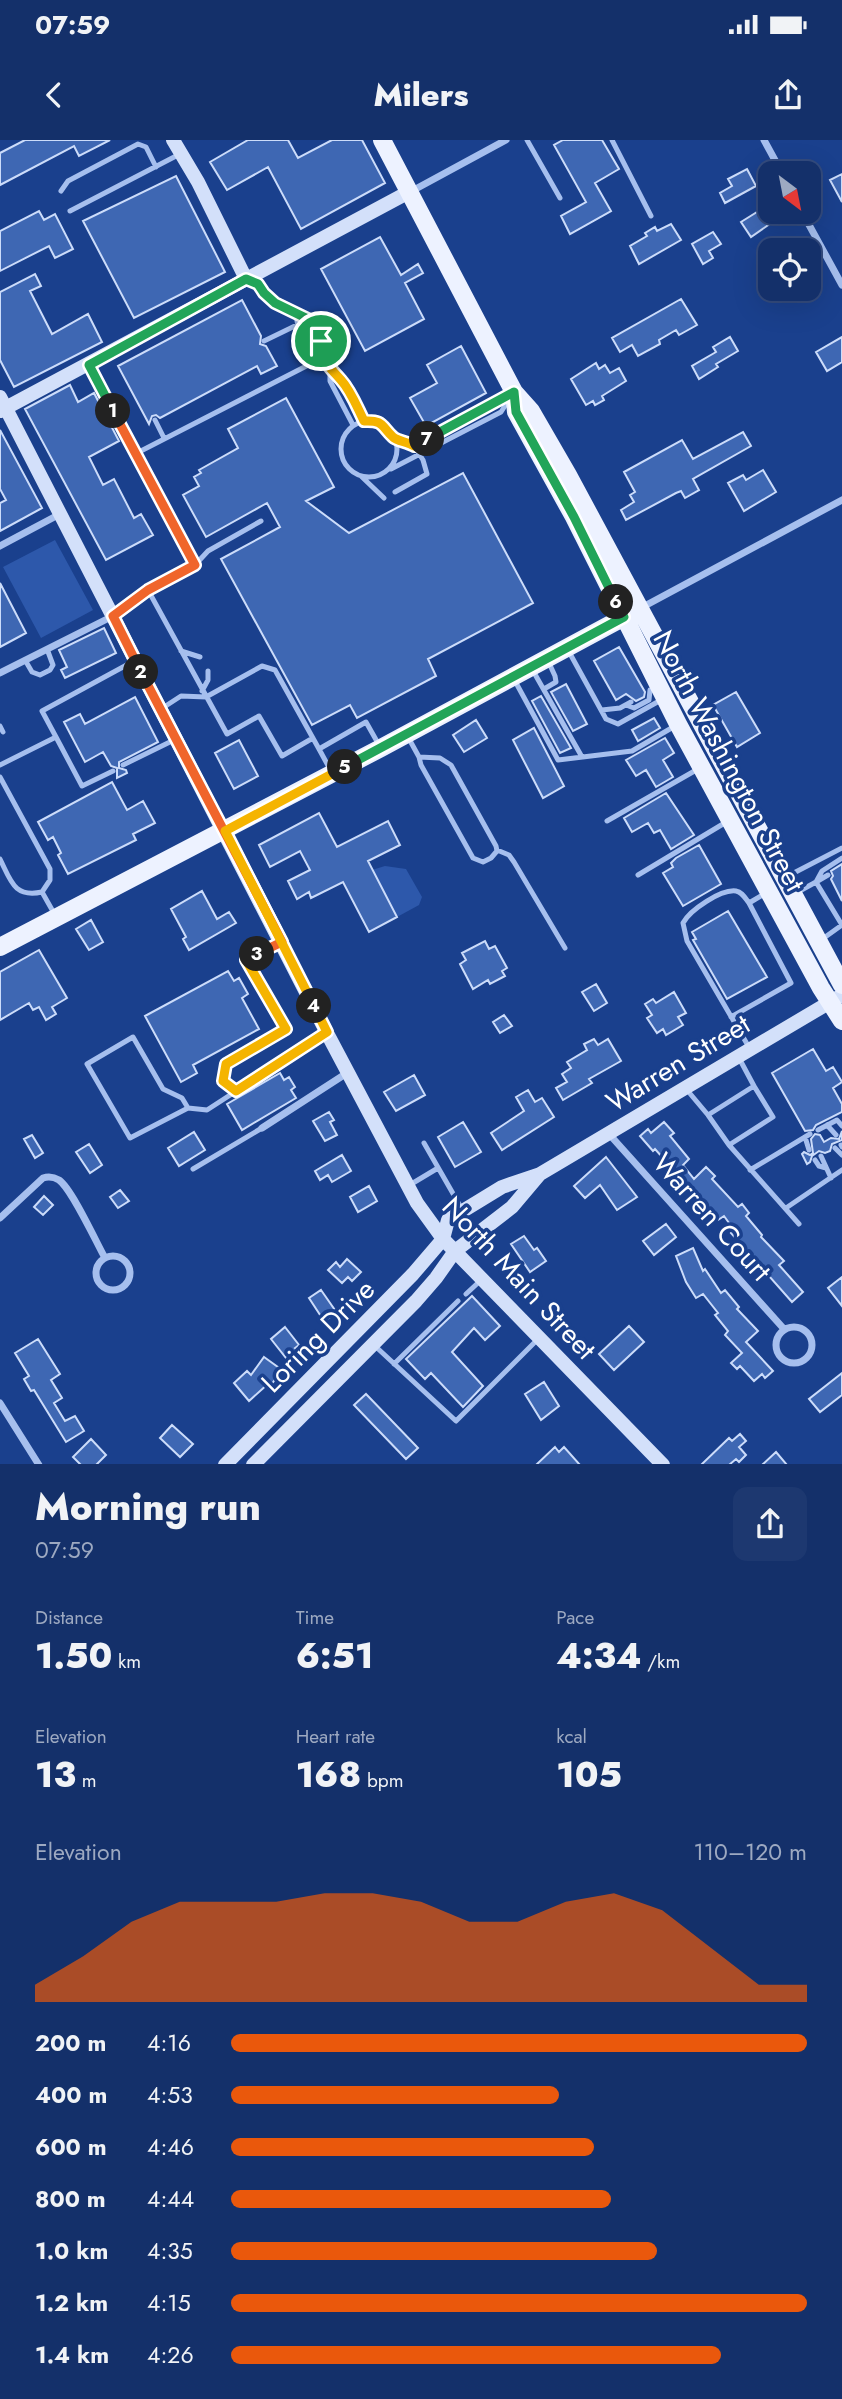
<!DOCTYPE html>
<meta charset="utf-8">
<style>
:root{--surface:#14306a;--page:#1d3870;--text:#f1f3f6;--muted:#9da9c1;--line:#334b7e;--accent:#ea580c}
body{margin:0;font-family:Jost,sans-serif;background:var(--page);color:var(--text);height:100vh;display:flex;flex-direction:column;font-size:26px;white-space:nowrap}
*{box-sizing:border-box;margin:0}
p{font-size:23px;color:var(--muted)}
.icon{flex:none;width:38px;height:38px;fill:none;stroke:currentColor;stroke-width:2;stroke-linecap:round;stroke-linejoin:round}
.map{position:relative;height:1324px;overflow:hidden}
.panel{display:flex;flex-direction:column;background:var(--surface);flex:1}
.panel>*{flex:none}
.needle{width:46px;rotate:148deg}
.fabs{position:absolute;left:758px;top:21px;display:grid;gap:14px}
.fabs a{display:grid;place-items:center;width:63px;height:63px;border-radius:14px;background:var(--surface);box-shadow:0 7px 28px #0002,0 0 0 2px var(--line);font-size:35px}
.pin{position:absolute;display:grid;place-items:center;width:60px;height:60px;color:#fff;margin:-30px;border:4px solid #fff;border-radius:50%;box-shadow:0 2px 7px #0007}
.km{position:absolute;width:35px;height:35px;margin:-18px;border-radius:50%;background:#222;color:#fff;font-size:19px;line-height:35px;text-align:center}
.round{display:grid;place-items:center;flex:none;width:74px;height:74px;border-radius:14px;background:var(--page)}
.head{display:flex;align-items:center;justify-content:space-between;height:119px;padding:0 35px}
h1{font-size:38px;font-weight:800;line-height:52px}
.figures{display:grid;grid-template-columns:repeat(3,1fr);gap:10px;height:119px;padding:7px 35px}
.figures div{display:grid;align-content:center}
.figures b{font-size:35px;font-weight:800}
.figures small{font-size:19px;font-weight:400}
.figures p{font-size:19px}
.chart{height:196px;padding:14px 35px}
.chart p{display:flex;justify-content:space-between}
.chart svg{width:100%;height:126px;margin-top:7px;fill:var(--accent);opacity:.7}
ul{padding:0 35px;list-style:none;font-size:23px}
li{display:grid;grid-template-columns:112px 84px 1fr;align-items:center;height:52px}
li i{height:18px;border-radius:9px;background:var(--accent)}
.status{display:flex;justify-content:space-between;align-items:center;height:49px;padding:0 35px;background:var(--surface);direction:ltr}
.status svg{height:19px;fill:currentColor}
header{display:flex;justify-content:space-between;align-items:center;height:91px;padding:0 35px;background:var(--surface);font-size:32px;font-weight:800}
.map>svg:first-child{display:block}
.green{fill:#2d58ab}
.building{fill:#3e67b3;stroke:#ccdcfa;stroke-width:2}
.lines{fill:none;stroke-linecap:round;stroke-linejoin:round}
.lane{stroke:#a6bfee;stroke-width:5}
.street{stroke:#a6bfee;stroke-width:7}
.secondary{stroke:#d3e0fa;stroke-width:14}
.primary{stroke:#edf2ff;stroke-width:18}
.split-1-casing{stroke:#fff;stroke-width:14}
.split-2-casing{stroke:#fff;stroke-width:14}
.split-3-casing{stroke:#fff;stroke-width:14}
.split-4-casing{stroke:#fff;stroke-width:14}
.split-5-casing{stroke:#fff;stroke-width:14}
.split-6-casing{stroke:#fff;stroke-width:14}
.split-7-casing{stroke:#fff;stroke-width:14}
.split-8-casing{stroke:#fff;stroke-width:14}
.split-1{stroke:#22a559;stroke-width:9}
.split-2{stroke:#f0652b;stroke-width:9}
.split-3{stroke:#f0652b;stroke-width:9}
.split-4{stroke:#f5b400;stroke-width:9}
.split-5{stroke:#f5b400;stroke-width:9}
.split-6{stroke:#22a559;stroke-width:9}
.split-7{stroke:#22a559;stroke-width:9}
.split-8{stroke:#f5b400;stroke-width:9}
.labels{text-anchor:middle;dominant-baseline:central;stroke-width:7;stroke-linejoin:round;paint-order:stroke}
.street-label{font-size:28px;fill:#fff;stroke:#1a408d}
</style>
<div class="status"><b>07:59</b><svg viewBox="0 0 49 12"><path d="M0 12V9h3v3zM5 12V6h3v6zM10 12V3h3v9zM15 12V0h3v12zM26 1h20v11H26zM47 4h2v5h-2z"/></svg></div>
<header><svg class="icon" aria-label="back" viewBox="0 0 24 24"><path d="M15 5l-7 7 7 7"/></svg>Milers<svg class="icon" aria-label="share" viewBox="0 0 24 24"><path d="M12 15V3M7 8l5-5 5 5M5 13v7h14v-7"/></svg></header>
<div class="map">
<svg width="842" height="1325" viewBox="0 0 842 1325">
<rect width="100%" height="100%" fill="#1a408d"/>
<path class="green" d="M 55,400 L 93,470 L 41,498 L 3,427 Z
M 385,726 L 406,729 L 422,757 L 419,765 L 397,777 L 372,730 Z"/>
<path class="building" d="M 25,0 L 110,0 L 79,16 L 74,6 L 0,45 L 0,13 Z
M 248,0 L 288,0 L 298,18 L 332,0 L 362,0 L 385,43 L 301,89 L 268,27 L 227,50 L 210,22 Z
M 563,0 L 602,0 L 619,29 L 595,43 L 611,71 L 570,94 L 561,76 L 586,62 L 554,5 Z
M 747,29 L 756,46 L 725,63 L 720,53 L 732,46 L 728,39 Z
M 842,34 L 842,62 L 830,40 Z
M 176,36 L 225,132 L 134,178 L 83,81 Z
M 765,67 L 774,81 L 751,97 L 741,82 Z
M 39,71 L 44,80 L 55,74 L 73,109 L 55,118 L 49,106 L 0,131 L 0,91 Z
M 671,84 L 681,100 L 639,124 L 630,106 L 647,96 L 645,93 L 655,87 L 657,91 Z
M 713,92 L 721,104 L 709,111 L 713,118 L 703,124 L 692,104 Z
M 380,97 L 401,135 L 418,124 L 423,133 L 405,143 L 424,179 L 365,211 L 321,129 Z
M 35,134 L 41,146 L 30,151 L 52,194 L 88,174 L 102,202 L 14,247 L 0,220 L 0,152 Z
M 681,159 L 697,185 L 679,195 L 676,190 L 659,200 L 660,204 L 638,216 L 632,205 L 620,212 L 612,198 Z
M 242,160 L 261,196 L 260,204 L 266,206 L 277,226 L 261,234 L 257,226 L 160,278 L 156,275 L 152,276 L 149,284 L 118,226 Z
M 730,197 L 738,211 L 716,224 L 718,227 L 699,239 L 692,226 L 716,212 L 713,207 Z
M 842,197 L 842,222 L 827,231 L 816,212 Z
M 461,206 L 486,253 L 426,286 L 410,258 L 437,243 L 427,225 Z
M 596,223 L 599,229 L 605,225 L 610,233 L 619,228 L 626,241 L 602,256 L 604,260 L 595,265 L 593,261 L 586,265 L 571,239 Z
M 70,245 L 78,262 L 94,253 L 119,301 L 89,317 L 103,345 L 114,339 L 134,378 L 141,374 L 153,395 L 106,420 L 25,269 Z
M 286,258 L 334,347 L 306,361 L 349,393 L 463,333 L 533,463 L 428,519 L 436,536 L 357,578 L 350,565 L 312,585 L 221,419 L 280,387 L 267,363 L 206,397 L 183,355 L 199,346 L 194,337 L 201,333 L 199,330 L 238,308 L 228,289 Z
M 0,290 L 42,368 L 0,391 L 0,363 L 6,360 L 0,349 Z
M 743,292 L 751,306 L 693,339 L 699,350 L 685,358 L 681,351 L 676,353 L 626,380 L 621,370 L 634,362 L 630,355 L 635,352 L 624,332 L 682,300 L 693,319 Z
M 763,330 L 776,352 L 744,371 L 728,343 L 743,335 L 746,340 Z
M 0,443 L 26,493 L 0,507 Z
M 104,488 L 116,513 L 65,538 L 61,530 L 67,527 L 59,510 Z
M 619,507 L 645,552 L 644,557 L 636,561 L 626,554 L 616,560 L 594,521 Z
M 566,544 L 587,584 L 573,591 L 551,552 Z
M 736,552 L 760,593 L 737,607 L 713,565 Z
M 541,556 L 571,608 L 560,613 L 532,561 Z
M 135,557 L 158,602 L 119,622 L 119,628 L 126,630 L 127,633 L 117,638 L 117,628 L 111,626 L 103,612 L 85,622 L 64,582 L 80,574 L 85,584 Z
M 654,578 L 660,588 L 638,601 L 632,590 Z
M 476,580 L 487,598 L 464,612 L 453,595 Z
M 534,588 L 564,646 L 543,658 L 513,600 Z
M 665,598 L 674,613 L 663,620 L 673,637 L 656,647 L 646,630 L 636,636 L 626,620 Z
M 239,600 L 258,636 L 234,649 L 215,613 Z
M 112,642 L 127,670 L 143,661 L 155,683 L 133,694 L 136,700 L 68,734 L 58,715 L 61,713 L 53,697 L 48,700 L 38,682 Z
M 666,653 L 694,695 L 671,709 L 660,690 L 654,693 L 648,683 L 632,692 L 624,678 Z
M 319,673 L 337,707 L 388,681 L 400,705 L 368,721 L 397,777 L 369,792 L 343,742 L 311,758 L 309,752 L 297,759 L 288,741 L 310,730 L 300,711 L 270,727 L 259,705 Z
M 699,705 L 721,744 L 683,766 L 663,733 L 673,727 L 671,723 L 676,718 Z
M 842,724 L 842,761 L 831,739 L 833,736 L 831,731 Z
M 202,751 L 217,779 L 229,772 L 236,783 L 189,810 L 183,799 L 186,797 L 171,769 Z
M 728,771 L 767,837 L 727,859 L 693,800 L 696,799 L 692,792 Z
M 91,780 L 103,802 L 89,810 L 76,789 Z
M 485,801 L 489,809 L 495,806 L 507,828 L 502,831 L 505,836 L 490,844 L 488,840 L 473,849 L 460,824 L 466,820 L 462,813 Z
M 39,810 L 67,858 L 52,867 L 56,874 L 46,880 L 39,867 L 33,870 L 29,863 L 0,880 L 0,832 Z
M 228,831 L 234,841 L 239,838 L 248,854 L 242,858 L 259,889 L 193,925 L 197,933 L 181,942 L 145,876 Z
M 596,844 L 607,863 L 594,871 L 582,852 Z
M 674,852 L 686,873 L 678,877 L 683,885 L 666,895 L 663,889 L 657,893 L 647,878 L 652,875 L 645,864 L 653,859 L 656,863 Z
M 504,875 L 512,886 L 500,893 L 493,882 Z
M 594,899 L 598,905 L 608,899 L 621,921 L 589,939 L 592,943 L 563,960 L 556,948 L 567,942 L 562,934 L 571,928 L 567,922 L 587,910 L 584,904 Z
M 813,909 L 826,931 L 833,927 L 842,942 L 833,948 L 842,964 L 842,972 L 816,985 L 813,990 L 805,991 L 772,933 Z
M 280,933 L 284,940 L 289,937 L 295,947 L 291,950 L 296,958 L 242,990 L 227,964 Z
M 414,935 L 425,955 L 396,971 L 384,952 Z
M 528,950 L 535,962 L 542,958 L 554,977 L 502,1010 L 491,993 L 524,971 L 516,957 Z
M 329,972 L 334,980 L 330,982 L 337,995 L 325,1001 L 313,981 Z
M 463,982 L 481,1012 L 455,1027 L 438,997 Z
M 664,982 L 674,993 L 670,996 L 689,1019 L 683,1025 L 694,1039 L 706,1027 L 715,1036 L 712,1039 L 738,1067 L 742,1064 L 749,1073 L 746,1076 L 762,1095 L 761,1097 L 784,1121 L 779,1125 L 803,1152 L 792,1162 L 731,1093 L 734,1090 L 724,1076 L 718,1080 L 655,1009 L 653,1011 L 640,996 L 648,989 L 651,993 Z
M 842,991 L 842,1000 L 832,1004 L 830,1011 L 825,1013 L 819,1011 L 812,1016 L 810,1022 L 807,1024 L 802,1014 L 804,1012 L 810,1015 L 813,1013 L 811,999 L 815,994 L 820,995 L 824,1002 L 831,998 L 839,999 Z
M 194,992 L 205,1010 L 179,1026 L 168,1008 Z
M 32,995 L 43,1013 L 35,1018 L 24,999 Z
M 89,1004 L 102,1025 L 90,1033 L 76,1012 Z
M 342,1015 L 351,1031 L 332,1042 L 328,1035 L 320,1040 L 315,1031 Z
M 606,1017 L 637,1057 L 617,1070 L 600,1045 L 585,1058 L 574,1046 Z
M 369,1046 L 377,1061 L 358,1072 L 350,1057 Z
M 120,1050 L 129,1061 L 118,1068 L 110,1057 Z
M 44,1056 L 53,1065 L 43,1075 L 34,1067 Z
M 666,1084 L 676,1097 L 654,1115 L 643,1101 Z
M 524,1096 L 534,1110 L 537,1108 L 546,1121 L 530,1132 L 511,1104 Z
M 693,1108 L 703,1131 L 705,1129 L 721,1153 L 725,1150 L 739,1167 L 737,1169 L 758,1191 L 746,1202 L 773,1231 L 765,1238 L 762,1234 L 754,1241 L 740,1226 L 737,1229 L 731,1223 L 742,1213 L 725,1195 L 728,1191 L 715,1175 L 718,1173 L 703,1154 L 696,1158 L 686,1142 L 676,1116 Z
M 347,1119 L 361,1132 L 352,1141 L 348,1137 L 342,1143 L 328,1130 L 336,1122 L 340,1127 Z
M 842,1137 L 842,1166 L 828,1148 Z
M 321,1150 L 337,1173 L 324,1181 L 309,1158 Z
M 472,1156 L 500,1186 L 485,1200 L 474,1188 L 452,1212 L 483,1246 L 463,1267 L 431,1233 L 425,1239 L 406,1219 Z
M 629,1186 L 644,1202 L 614,1230 L 599,1214 Z
M 285,1187 L 299,1205 L 295,1208 L 301,1214 L 290,1223 L 271,1199 Z
M 38,1199 L 60,1234 L 51,1240 L 62,1258 L 54,1263 L 65,1281 L 75,1276 L 84,1291 L 66,1302 L 34,1250 L 31,1251 L 24,1239 L 29,1236 L 15,1213 Z
M 264,1217 L 282,1230 L 271,1245 L 269,1243 L 249,1261 L 234,1243 L 247,1231 L 251,1235 Z
M 842,1233 L 842,1255 L 820,1272 L 809,1259 Z
M 544,1242 L 559,1266 L 541,1280 L 525,1254 Z
M 366,1254 L 418,1308 L 406,1319 L 354,1265 Z
M 172,1285 L 193,1304 L 180,1317 L 160,1298 Z
M 740,1294 L 746,1301 L 739,1307 L 746,1315 L 739,1322 L 736,1319 L 729,1325 L 701,1325 L 729,1298 L 732,1301 Z
M 91,1299 L 106,1315 L 96,1325 L 81,1325 L 73,1317 Z
M 555,1307 L 559,1312 L 564,1307 L 580,1325 L 536,1325 Z
M 776,1312 L 787,1325 L 762,1325 Z"/>
<g class="lines">
<path class="lane" d="M 527,0 L 560,58
M 612,0 L 651,76
M 61,51 L 68,41 L 138,4 L 146,7 L 156,27
M 70,71 L 178,15
M 251,141 C 261,145 266,157 276,163 C 304,183 319,174 322,218
M 296,175 C 299,204 325,221 342,241 C 351,253 357,267 364,280
M 264,201 L 297,185
M 89,225 L 195,425
M 330,231 L 330,241 L 353,285
M 155,280 L 164,298
M341 309a28 28 0 1 1 56 0a28 28 0 1 1-56 0Z
M 394,298 L 414,306 L 511,254
M 135,314 L 322,218
M 391,329 L 501,272 L 510,258
M 362,337 L 384,358
M 395,352 L 427,334 L 423,320 L 414,306
M 148,450 L 227,594 L 259,576 L 282,616 L 313,598
M 113,476 L 148,450 L 195,425 L 208,411 L 261,381
M 568,510 L 606,579 L 618,584 L 661,560
M 181,511 L 200,517
M 25,520 L 32,532 L 40,535 L 50,530 L 53,525 L 47,509
M 532,529 L 582,617
M 515,541 L 558,620 L 632,611 L 675,586
M 544,549 L 556,542 L 555,536 L 549,523
M 202,551 L 208,540 L 208,531
M 626,565 L 634,568 L 649,560 L 650,550
M 161,569 L 181,556 L 206,557 L 262,526 L 275,530 L 319,609 L 366,582 L 379,605
M 602,570 L 620,568 L 631,562
M 0,586 L 3,592
M 56,597 L 82,646 L 113,631
M 408,597 L 419,617 L 421,625 L 473,718 L 483,722 L 491,718 L 497,711 L 496,706 L 451,625 L 440,618 L 419,617
M 319,609 L 331,631
M 0,625 L 56,597 L 42,571 L 134,521
M 123,625 L 174,600
M 0,637 L 50,729 L 50,740 L 42,752 L 55,775
M 607,681 L 698,629
M 497,710 L 509,715 L 514,722 L 565,808
M 0,719 C 11,741 14,758 42,752
M 638,735 L 728,681
M 786,737 L 842,708
M 796,753 L 816,742 L 822,731 L 842,718
M 749,763 L 766,753
M 821,800 L 842,785 L 816,742 L 828,735
M 731,877 L 791,843 L 749,763 C 745,758 742,752 736,751 C 721,749 690,770 683,783 L 687,801 L 750,909
M 739,918 L 754,946
M 687,950 L 708,975 L 754,946 L 773,977 L 729,1005 L 799,1084
M 236,951 L 223,941 L 226,924 L 286,889 L 246,820 L 279,803
M 188,968 L 130,998 L 87,924 L 133,897 L 163,949 L 182,958 L 188,968 L 207,970 L 324,894
M 708,975 L 729,1005
M 827,985 L 836,995
M 818,990 L 837,980 L 842,986
M 805,997 L 809,1010
M 424,1003 L 463,1071
M 841,1005 L 842,1007
M 835,1008 L 842,1015
M 821,1016 L 831,1038
M 815,1020 L 819,1026 L 826,1028
M 193,1029 L 262,988
M 750,1030 L 810,994
M 408,1046 L 438,1028
M 786,1068 L 842,1030
M 466,1154 L 480,1141
M 375,1206 L 456,1281 L 537,1200
M 394,1224 L 458,1161"/>
<path class="street" d="M 764,0 L 782,33
M 410,52 L 506,0
M 802,72 L 842,145
M 0,406 L 60,374
M 639,469 L 842,360
M 0,533 L 113,476
M 262,988 L 347,933
M 609,994 L 784,1189
M 0,1078 L 43,1038 C 49,1036 54,1037 59,1040 C 72,1049 96,1102 105,1118
M96 1133a17 17 0 1 1 34 0a17 17 0 1 1-34 0Z
M776 1205a18 18 0 1 1 36 0a18 18 0 1 1-36 0Z
M 0,1263 L 39,1325"/>
<path class="secondary" d="M 173,0 L 198,42 L 246,139
M 0,257 L 328,895 L 417,1063 L 443,1099 L 663,1325
M 0,271 L 409,52
M 225,1325 L 413,1134 L 443,1099 L 448,1080 L 502,1047 L 540,1034 L 842,855
M 253,1325 L 416,1161 L 436,1138 L 455,1111 L 512,1067 L 539,1035"/>
<path class="primary" d="M 382,0 L 514,252 L 531,271 L 568,335 L 842,845
M 514,252 L 516,272 L 574,377 L 678,584 L 821,848 L 842,881
M 0,807 L 381,608 L 639,469"/>
</g>
<g class="lines">
<defs>
<path id="split-1" d="M 113,271 L 89,225 L 246,139 L 258,144 L 264,153 L 275,163 L 310,180 L 321,201"/>
<path id="split-2" d="M 113,271 L 195,425 L 148,450 L 113,476 L 141,532"/>
<path id="split-3" d="M 141,532 L 282,802 L 257,814"/>
<path id="split-4" d="M 257,814 L 246,820 L 286,889 L 226,924 L 223,941 L 236,951 L 327,892 L 314,866"/>
<path id="split-5" d="M 314,866 L 225,691 L 345,627"/>
<path id="split-6" d="M 345,627 L 624,477 L 616,462"/>
<path id="split-7" d="M 427,299 L 514,252 L 516,272 L 574,377 L 616,462"/>
<path id="split-8" d="M 321,201 C 323,224 327,224 341,240 C 351,251 357,267 364,281 C 384,280 381,286 393,297 C 397,301 408,302 414,306 L 427,299"/>
</defs>
<use href="#split-1" class="split-1-casing"/>
<use href="#split-2" class="split-2-casing"/>
<use href="#split-3" class="split-3-casing"/>
<use href="#split-4" class="split-4-casing"/>
<use href="#split-5" class="split-5-casing"/>
<use href="#split-6" class="split-6-casing"/>
<use href="#split-7" class="split-7-casing"/>
<use href="#split-8" class="split-8-casing"/>
<use href="#split-1" class="split-1"/>
<use href="#split-2" class="split-2"/>
<use href="#split-3" class="split-3"/>
<use href="#split-4" class="split-4"/>
<use href="#split-5" class="split-5"/>
<use href="#split-6" class="split-6"/>
<use href="#split-7" class="split-7"/>
<use href="#split-8" class="split-8"/>
</g>
<g class="labels">
<g class="street-label">
<text transform="translate(729 621) rotate(62)">North Washington Street</text>
<text transform="translate(678 923) rotate(-31)">Warren Street</text>
<text transform="translate(712 1077) rotate(48)">Warren Court</text>
<text transform="translate(519 1138) rotate(47)">North Main Street</text>
<text transform="translate(318 1196) rotate(-45)">Loring Drive</text>
</g>
</g>
</svg>
<div class="fabs">
<a><svg class="needle" viewBox="-14 -14 28 28"><path d="M0-13l5 13h-10z" fill="#e53935"/><path d="M0 13l5-13h-10z" fill="#9da9c1"/></svg></a>
<a><svg class="icon" aria-label="locate" viewBox="0 0 24 24"><circle cx="12" cy="12" r="6"/><path d="M12 2v4M12 18v4M2 12h4M18 12h4"/></svg></a>
</div>
<div class="pin" style="left:321px;top:201px;background:#1e9e55"><svg class="icon" aria-label="arrive" viewBox="0 0 24 24"><path d="M6 21V4h12l-3 4 3 4H6"/></svg></div>
<b class="km" style="left:113px;top:271px">1</b>
<b class="km" style="left:141px;top:532px">2</b>
<b class="km" style="left:257px;top:814px">3</b>
<b class="km" style="left:314px;top:866px">4</b>
<b class="km" style="left:345px;top:627px">5</b>
<b class="km" style="left:616px;top:462px">6</b>
<b class="km" style="left:427px;top:299px">7</b>
</div>
<section class="panel">
<div class="head"><div><h1>Morning run</h1><p>07:59</p></div><a class="round"><svg class="icon" aria-label="share" viewBox="0 0 24 24"><path d="M12 15V3M7 8l5-5 5 5M5 13v7h14v-7"/></svg></a></div>
<div class="figures">
<div><p>Distance</p><b>1.50<small> km</small></b></div>
<div><p>Time</p><b>6:51</b></div>
<div><p>Pace</p><b>4:34<small> /km</small></b></div>
</div>
<div class="figures">
<div><p>Elevation</p><b>13<small> m</small></b></div>
<div><p>Heart rate</p><b>168<small> bpm</small></b></div>
<div><p>kcal</p><b>105</b></div>
</div>
<div class="chart"><p><span>Elevation</span>110–120 m</p>
<svg viewBox="0 0 160 44" preserveAspectRatio="none"><path d="M0 44V38L10 28L20 16L30 9L40 9L50 9L60 6L70 6L80 9L90 16L100 16L110 9L120 6L130 12L140 25L150 38L160 38V44z"/></svg>
</div>
<ul>
<li><b>200 m</b>4:16<i style="width:100%"></i></li>
<li><b>400 m</b>4:53<i style="width:57%"></i></li>
<li><b>600 m</b>4:46<i style="width:63%"></i></li>
<li><b>800 m</b>4:44<i style="width:66%"></i></li>
<li><b>1.0 km</b>4:35<i style="width:74%"></i></li>
<li><b>1.2 km</b>4:15<i style="width:100%"></i></li>
<li><b>1.4 km</b>4:26<i style="width:85%"></i></li>
</ul>
</section>
